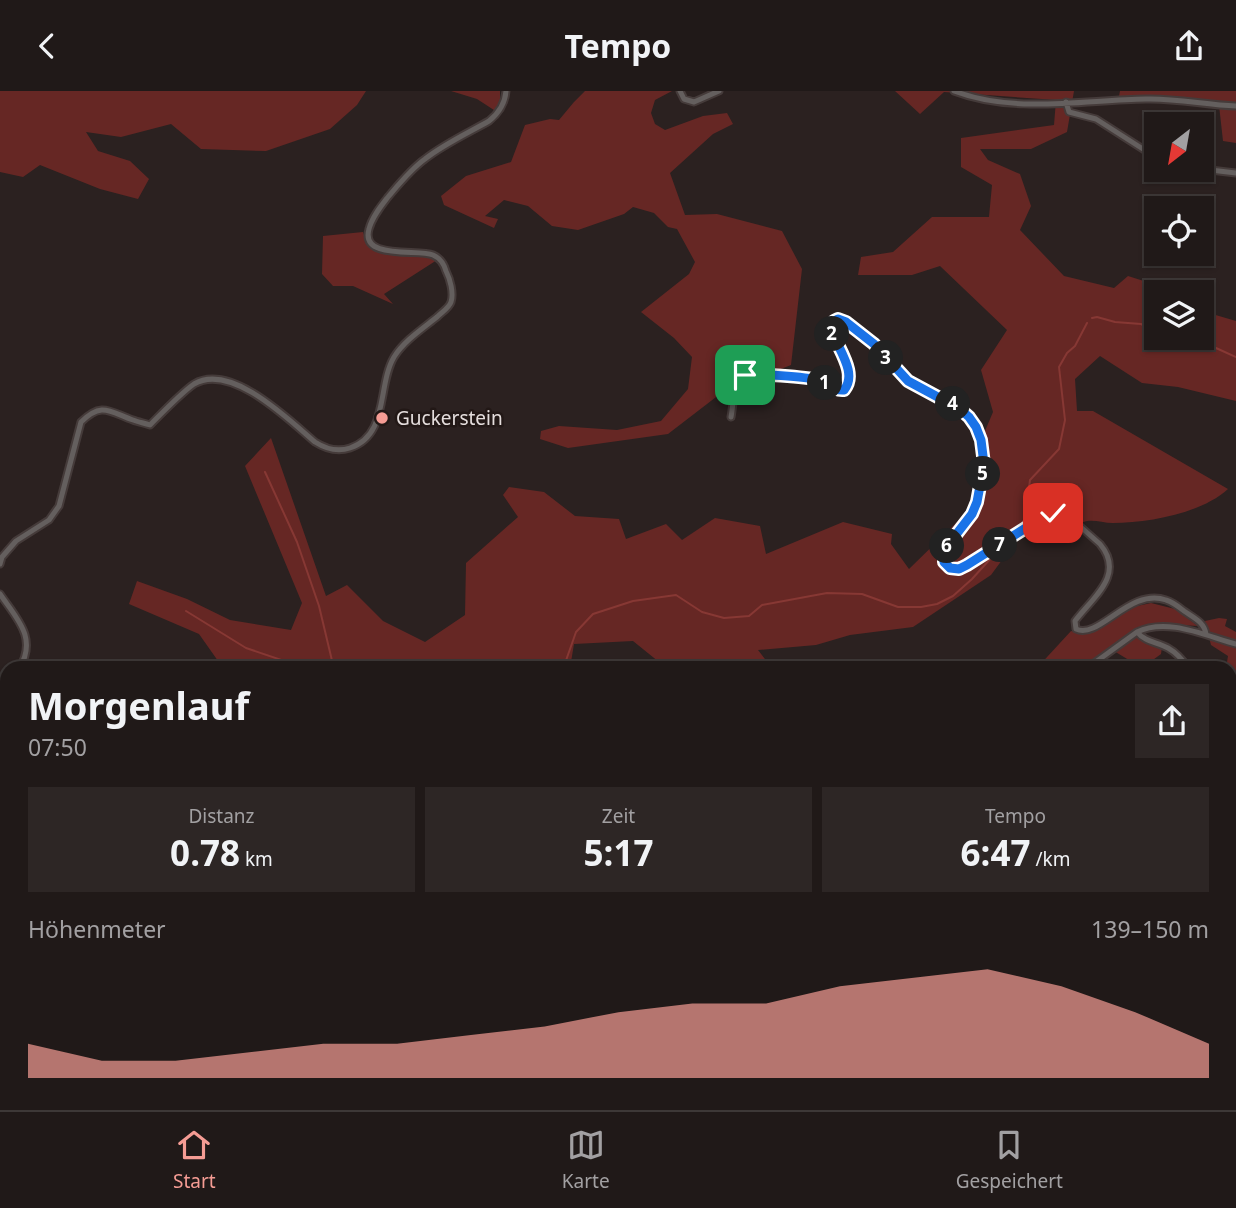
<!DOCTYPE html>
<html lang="de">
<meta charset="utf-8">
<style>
:root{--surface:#201918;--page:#2d2625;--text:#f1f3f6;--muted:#a2a0a2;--line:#3d3837;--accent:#f59c94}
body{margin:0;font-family:"Noto Sans",sans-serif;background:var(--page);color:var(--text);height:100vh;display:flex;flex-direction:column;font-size:26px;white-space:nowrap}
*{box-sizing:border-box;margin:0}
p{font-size:23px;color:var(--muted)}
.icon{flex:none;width:38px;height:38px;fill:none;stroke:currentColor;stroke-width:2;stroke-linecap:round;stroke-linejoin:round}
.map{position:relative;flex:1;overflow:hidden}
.panel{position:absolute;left:0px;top:570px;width:1237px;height:450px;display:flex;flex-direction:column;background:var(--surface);border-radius:21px 21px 0 0;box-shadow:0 2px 5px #0004,0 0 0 2px var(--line)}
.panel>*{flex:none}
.needle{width:46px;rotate:211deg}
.buttons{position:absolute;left:1144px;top:21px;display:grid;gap:14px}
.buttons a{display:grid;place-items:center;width:70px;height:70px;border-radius:0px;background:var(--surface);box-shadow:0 2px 5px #0004,0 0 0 2px var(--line);font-size:35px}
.pin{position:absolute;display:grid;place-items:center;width:60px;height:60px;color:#fff;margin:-30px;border-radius:14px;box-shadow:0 4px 10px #0006}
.km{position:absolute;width:35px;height:35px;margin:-18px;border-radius:50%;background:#222;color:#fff;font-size:19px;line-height:35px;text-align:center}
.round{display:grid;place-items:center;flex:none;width:74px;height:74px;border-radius:0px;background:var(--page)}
.summary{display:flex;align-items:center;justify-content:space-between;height:119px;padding:0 28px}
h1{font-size:38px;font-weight:700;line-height:52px}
.metrics{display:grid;grid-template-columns:repeat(3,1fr);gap:10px;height:119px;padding:7px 28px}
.metrics div{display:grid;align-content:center;border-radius:0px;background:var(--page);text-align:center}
.metrics b{font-size:35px;font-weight:700}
.metrics small{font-size:19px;font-weight:400}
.metrics p{font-size:19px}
.chart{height:196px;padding:14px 28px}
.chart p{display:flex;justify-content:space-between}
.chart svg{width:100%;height:126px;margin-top:7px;fill:var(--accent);opacity:.7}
header{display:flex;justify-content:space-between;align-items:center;height:91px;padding:0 28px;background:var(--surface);font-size:32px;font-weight:700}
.menu{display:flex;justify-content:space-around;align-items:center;height:98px;border-top:2px solid var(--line);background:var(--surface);font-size:19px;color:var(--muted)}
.menu a{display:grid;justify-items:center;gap:4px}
.menu .active{color:var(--accent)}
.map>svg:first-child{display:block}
.green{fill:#662724}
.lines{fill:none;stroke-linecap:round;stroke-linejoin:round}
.stream{stroke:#873834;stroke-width:2}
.street-casing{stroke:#453b3a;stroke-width:9}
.street{stroke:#645f5e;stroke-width:5}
.route-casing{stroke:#fff;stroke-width:14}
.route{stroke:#1a73e8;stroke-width:9}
.poi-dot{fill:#f59c94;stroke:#221816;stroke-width:2.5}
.labels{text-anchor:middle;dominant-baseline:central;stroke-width:5;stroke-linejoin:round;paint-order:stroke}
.poi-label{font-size:19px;fill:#e5dedd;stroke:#221816;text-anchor:start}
</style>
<header><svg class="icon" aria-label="back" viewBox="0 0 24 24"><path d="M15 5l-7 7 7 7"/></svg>Tempo<svg class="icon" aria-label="share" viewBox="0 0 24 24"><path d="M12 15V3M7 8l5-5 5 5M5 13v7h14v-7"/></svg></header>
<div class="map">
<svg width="1236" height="1019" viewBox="0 0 1236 1019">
<rect width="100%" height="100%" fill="#2b2120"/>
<path class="green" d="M 0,0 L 366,0 L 357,14 L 330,38 L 266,60 L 201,58 L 171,33 L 121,46 L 86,41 L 98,60 L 130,70 L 149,88 L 138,108 L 100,98 L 40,74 L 23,86 L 0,81 Z
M 451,0 L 500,0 L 500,12 L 497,21 L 477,8 Z
M 585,0 L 672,0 L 655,9 L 651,22 L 655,33 L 665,39 L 703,25 L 727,22 L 733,33 L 713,43 L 670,82 L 685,124 L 717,123 L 782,140 L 802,178 L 791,274 L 776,280 L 745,278 L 720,303 L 668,343 L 568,357 L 540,348 L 541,340 L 559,335 L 617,339 L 661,330 L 688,298 L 692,266 L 674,247 L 641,221 L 689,183 L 695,171 L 677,138 L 668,136 L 654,122 L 633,116 L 624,123 L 578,139 L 552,135 L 528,115 L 504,109 L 485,125 L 498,128 L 494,137 L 444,114 L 441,105 L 466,85 L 511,71 L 525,34 L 550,28 L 559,29 L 574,11 Z
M 895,0 L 1074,0 L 1067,41 L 1031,58 L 980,58 L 988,69 L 1020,83 L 1031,115 L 1020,139 L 1064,185 L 1114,197 L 1128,185 L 1150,192 L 1157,201 L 1157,247 L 1202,247 L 1202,220 L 1236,230 L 1236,310 L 1178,296 L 1142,292 L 1100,265 L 1075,288 L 1077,320 L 1093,320 L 1228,398 C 1202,422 1148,432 1113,432 C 1101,432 1091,427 1081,432 L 1073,424 L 1066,420 L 1060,419 L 1053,419 L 1027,435 L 991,484 L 913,536 L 850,544 L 816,554 L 758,559 L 772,577 L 662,577 L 659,571 L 633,550 L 574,553 L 570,577 L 223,577 L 199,543 L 129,513 L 137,490 L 187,508 L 230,529 L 291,539 L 302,512 L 245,375 L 271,347 L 326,505 L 347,494 L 383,530 L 425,551 L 465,524 L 466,472 L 518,426 L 503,404 L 509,396 L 544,401 L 575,425 L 619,428 L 626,448 L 666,433 L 682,449 L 715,427 L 760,435 L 766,463 L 843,431 L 892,443 L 891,453 L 909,478 L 955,433 L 981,405 L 987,374 L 985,340 L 993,321 L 981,279 L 1007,239 L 940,175 L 912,184 L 858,184 L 861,166 L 893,161 L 932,126 L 989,126 L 992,94 L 961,76 L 961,47 L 1054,34 L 1056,9 L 944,1 L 920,23 Z
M 1120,0 L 1236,0 L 1236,52 L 1223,50 L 1219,14 L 1164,6 L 1119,5 Z
M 363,141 C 365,146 367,153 371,156 C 387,169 418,160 437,169 L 384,203 L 393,213 L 353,195 L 333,195 L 322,183 L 323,145 Z
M 1151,512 L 1175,518 L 1198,535 L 1161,533 L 1135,538 L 1162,556 L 1161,563 L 1142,577 L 1114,560 L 1095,577 L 1036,578 L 1071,540 L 1087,543 L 1128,517 Z
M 1219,527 L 1227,528 L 1225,535 L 1236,541 L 1236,594 L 1230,593 L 1230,578 L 1226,577 L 1228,565 L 1211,554 L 1205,530 Z
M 1230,717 L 1236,721 L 1236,903 L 1230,897 Z
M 618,1013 L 819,1013 L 799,1019 L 620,1019 Z"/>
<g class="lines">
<path class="stream" d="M 1092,227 L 1097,226 L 1115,231 L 1141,233 L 1143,234 L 1147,248 L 1159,253 L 1168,252 L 1173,247
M 1190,247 L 1191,255 L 1193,258 L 1216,257 L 1236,266
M 265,381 L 297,451 L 319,515 L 334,578
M 1014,441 L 1025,428 L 1030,389 L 1059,358 L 1065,329 L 1059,276 L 1067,262 L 1075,255 L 1087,232
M 186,520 L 246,557 L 308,578
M 563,578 L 576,541 L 593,523 L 633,510 L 676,504 L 702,521 L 724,527 L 749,525 L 762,514 L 827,502 L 862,503 L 898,516 L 921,516 L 937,513 L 953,505 L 972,488 L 1001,456"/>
<defs>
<path id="street" d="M 680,0 L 684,8 L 694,11 L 719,0
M 954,0 C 1014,23 1083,9 1146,8 C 1176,7 1206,14 1236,15
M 1066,11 L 1069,21 L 1096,28 L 1157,67
M 1202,78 L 1236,82
M 731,326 C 734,311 732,291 748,283 L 814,288 L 824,291 L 837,299 L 844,299 L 849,291 L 848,280 L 831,236 L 836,229 C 857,228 888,273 904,286 C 924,303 955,307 971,329 C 981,343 986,363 983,380 C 982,390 978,408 975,417 C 968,435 934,454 947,476 L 956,478 L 963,476 L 1040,428 L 1053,422 L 1066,423 L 1100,453 C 1126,484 1092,507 1075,530 L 1076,538 C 1099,549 1130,496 1166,509 C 1173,511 1179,516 1184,520 C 1194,527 1204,531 1206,543
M 0,473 L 2,466 L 16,450 L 49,429 L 59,415 L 81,331 C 102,310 110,321 133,329 C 138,331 144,332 150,334 C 162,322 181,302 194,293 C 231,271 289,329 315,351 C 326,358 338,361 350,357 C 389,344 377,295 394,266 C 404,250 422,238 437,226 C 442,221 449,217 451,211 C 454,202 450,188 446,180 C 444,173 440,167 433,164 C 418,158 360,169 369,138 C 372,126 381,115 388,106 C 399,93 411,78 425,68 C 444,53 468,42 489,30 C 499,22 505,13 506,0
M 0,503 C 17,528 38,547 19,578
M 1137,541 C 1145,551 1157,551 1168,557 C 1177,562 1183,569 1189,578
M 1086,578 L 1137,541 C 1167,526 1206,545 1236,553
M 1230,599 L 1236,599
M 0,601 L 7,593
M 0,882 L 7,892
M 1236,955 L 1233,968 L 1236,980
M 194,1013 L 203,1019
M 809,1019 L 822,1013"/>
</defs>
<use href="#street" class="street-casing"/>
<use href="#street" class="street"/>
</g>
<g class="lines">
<defs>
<path id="route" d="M 745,284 C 755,282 807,286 818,289 C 828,292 833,300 844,299 C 859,281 835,255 831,236 L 834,230 L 838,228 L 846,231 L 874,253 L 908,290 L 960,318 L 969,326 L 976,336 L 981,349 L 984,373 L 977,411 L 972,423 L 948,454 L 945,462 L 944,471 L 950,477 L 959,478 L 967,474 L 1032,433 L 1053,422"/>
</defs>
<use href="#route" class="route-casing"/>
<use href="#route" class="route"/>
</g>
<circle class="poi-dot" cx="382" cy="327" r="7"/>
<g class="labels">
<g class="poi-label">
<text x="396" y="327">Guckerstein</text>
</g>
</g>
</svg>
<div class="buttons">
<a><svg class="needle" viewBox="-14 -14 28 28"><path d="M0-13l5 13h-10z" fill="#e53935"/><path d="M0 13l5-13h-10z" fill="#a2a0a2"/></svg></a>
<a><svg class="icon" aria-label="locate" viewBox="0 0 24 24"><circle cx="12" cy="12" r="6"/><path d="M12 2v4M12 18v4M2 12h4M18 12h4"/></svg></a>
<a><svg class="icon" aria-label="layers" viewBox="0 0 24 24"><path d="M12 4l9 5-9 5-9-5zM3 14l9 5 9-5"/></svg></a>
</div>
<div class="pin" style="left:745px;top:284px;background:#1e9e55"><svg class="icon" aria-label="arrive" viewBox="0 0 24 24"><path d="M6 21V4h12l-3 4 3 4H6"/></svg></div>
<div class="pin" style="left:1053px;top:422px;background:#d93025"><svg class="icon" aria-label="check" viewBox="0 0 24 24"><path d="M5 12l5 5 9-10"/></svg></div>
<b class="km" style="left:825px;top:292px">1</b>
<b class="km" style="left:832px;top:243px">2</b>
<b class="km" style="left:886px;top:267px">3</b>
<b class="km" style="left:953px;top:313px">4</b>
<b class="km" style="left:983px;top:383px">5</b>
<b class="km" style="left:947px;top:455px">6</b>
<b class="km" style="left:1000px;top:454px">7</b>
<section class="panel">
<div class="summary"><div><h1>Morgenlauf</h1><p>07:50</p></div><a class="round"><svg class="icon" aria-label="share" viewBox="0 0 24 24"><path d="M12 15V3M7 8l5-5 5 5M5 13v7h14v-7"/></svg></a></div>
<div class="metrics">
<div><p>Distanz</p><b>0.78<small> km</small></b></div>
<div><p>Zeit</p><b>5:17</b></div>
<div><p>Tempo</p><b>6:47<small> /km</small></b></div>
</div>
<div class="chart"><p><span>Höhenmeter</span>139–150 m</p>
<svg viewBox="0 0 160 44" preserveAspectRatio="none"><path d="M0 44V32L10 38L20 38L30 35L40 32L50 32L60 29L70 26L80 21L90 18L100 18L110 12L120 9L130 6L140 12L150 21L160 32V44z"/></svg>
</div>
</section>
</div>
<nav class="menu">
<a class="active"><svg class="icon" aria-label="home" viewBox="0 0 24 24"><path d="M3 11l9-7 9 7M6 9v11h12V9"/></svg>Start</a>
<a><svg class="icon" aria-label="map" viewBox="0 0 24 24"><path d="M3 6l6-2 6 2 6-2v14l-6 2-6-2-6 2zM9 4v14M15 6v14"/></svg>Karte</a>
<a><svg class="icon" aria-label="saved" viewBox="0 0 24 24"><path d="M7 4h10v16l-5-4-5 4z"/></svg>Gespeichert</a>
</nav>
